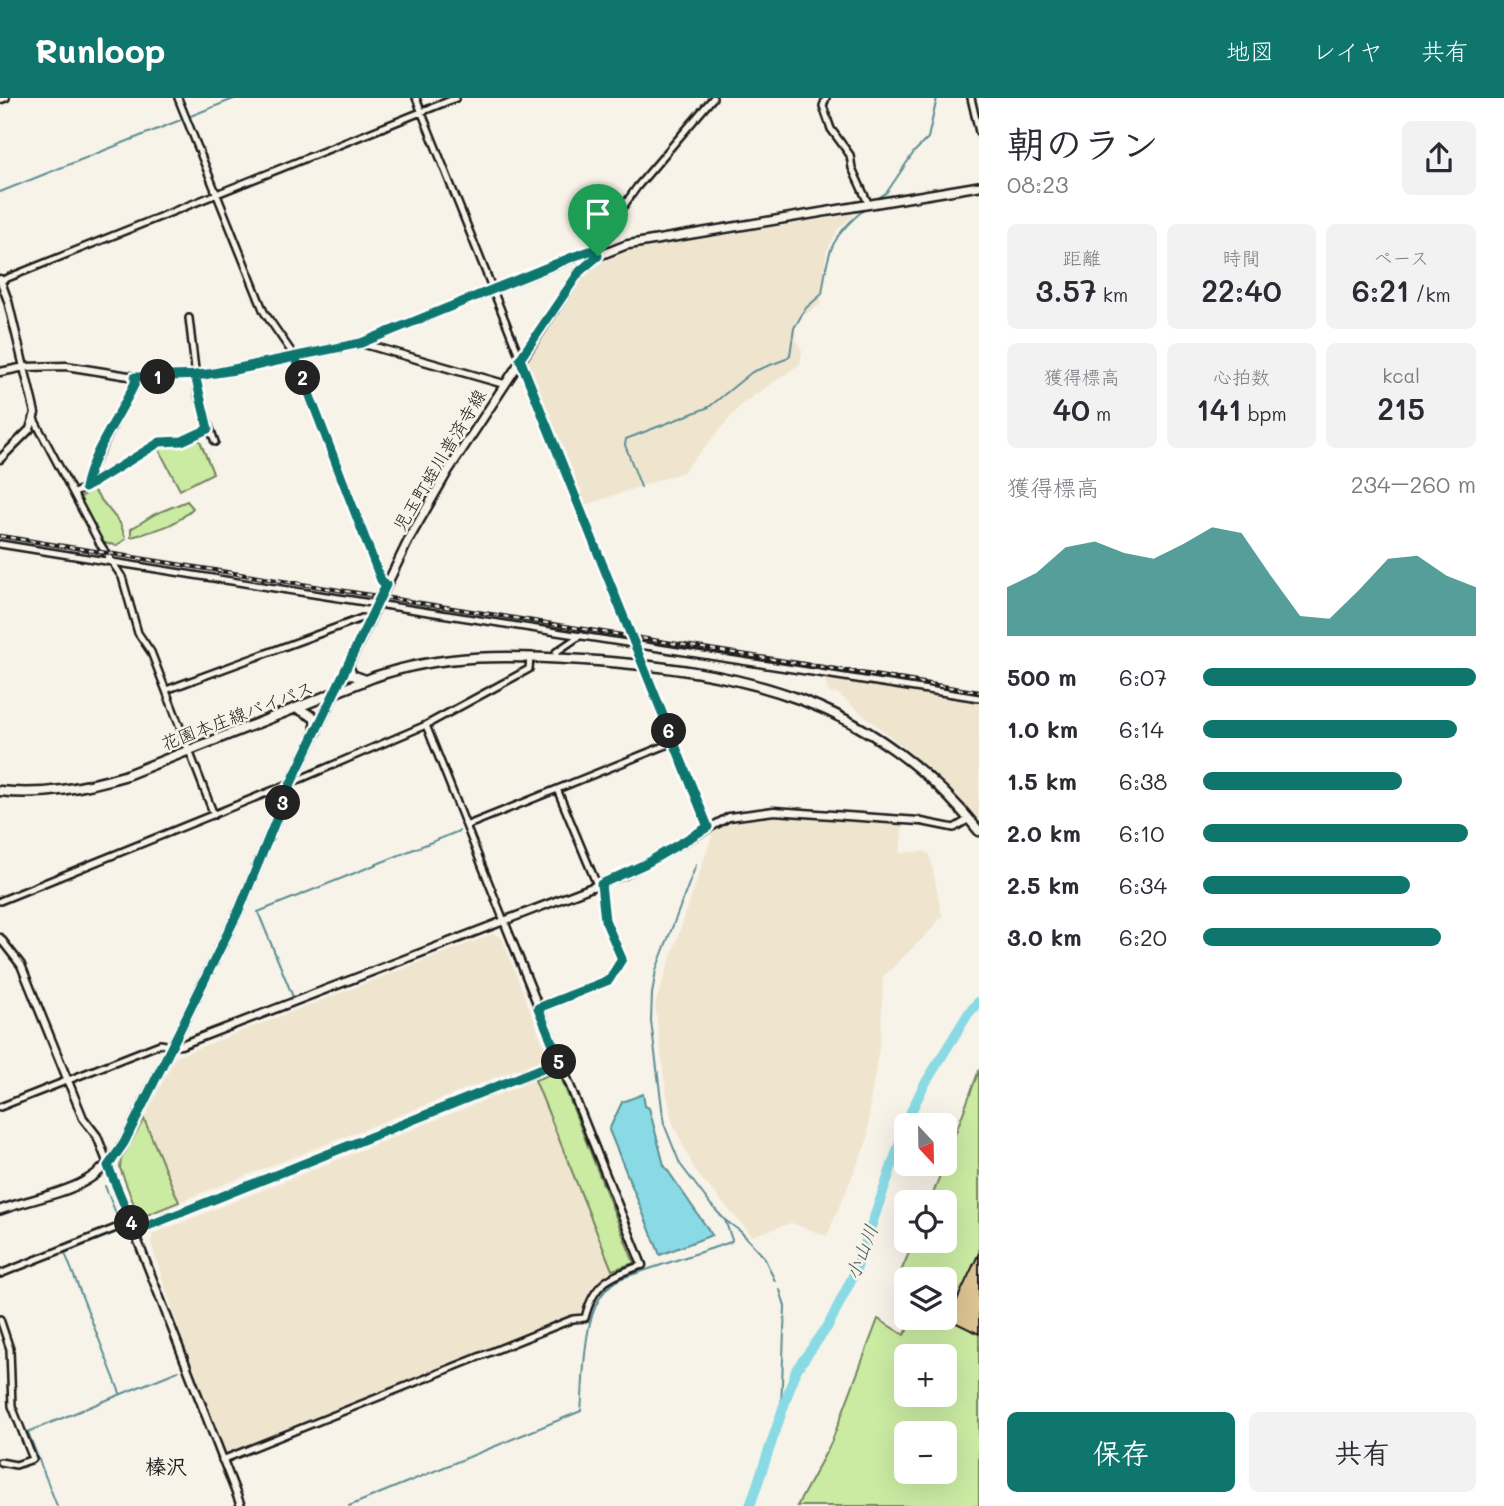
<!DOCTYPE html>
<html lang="ja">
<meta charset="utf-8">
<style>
:root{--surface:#fff;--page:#f2f2f3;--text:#2b2b33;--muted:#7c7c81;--accent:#0f766e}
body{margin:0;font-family:Mali,"Klee One",sans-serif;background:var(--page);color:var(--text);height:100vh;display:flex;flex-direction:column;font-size:26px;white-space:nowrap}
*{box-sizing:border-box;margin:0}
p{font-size:23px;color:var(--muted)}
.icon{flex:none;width:38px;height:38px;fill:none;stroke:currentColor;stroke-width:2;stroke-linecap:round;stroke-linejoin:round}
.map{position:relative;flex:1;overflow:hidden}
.sheet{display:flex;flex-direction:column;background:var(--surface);width:525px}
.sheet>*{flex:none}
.needle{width:46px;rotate:158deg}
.buttons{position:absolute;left:894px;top:1015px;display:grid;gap:14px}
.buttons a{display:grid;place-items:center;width:63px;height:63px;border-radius:10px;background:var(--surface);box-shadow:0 7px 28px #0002;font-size:35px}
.pin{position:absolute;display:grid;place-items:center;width:60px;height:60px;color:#fff;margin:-72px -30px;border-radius:50% 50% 50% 0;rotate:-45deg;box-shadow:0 0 7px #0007}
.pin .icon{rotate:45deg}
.km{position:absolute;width:35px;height:35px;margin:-18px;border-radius:50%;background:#222;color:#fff;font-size:19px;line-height:35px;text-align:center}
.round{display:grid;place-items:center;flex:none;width:74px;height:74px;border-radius:10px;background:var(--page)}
.summary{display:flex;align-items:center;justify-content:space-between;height:119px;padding:0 28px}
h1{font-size:38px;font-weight:600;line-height:52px}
.figures{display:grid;grid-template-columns:repeat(3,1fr);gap:10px;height:119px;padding:7px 28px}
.figures div{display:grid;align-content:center;border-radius:10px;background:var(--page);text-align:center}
.figures b{font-size:30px;font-weight:600}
.figures small{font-size:19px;font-weight:400}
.figures p{font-size:19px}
.chart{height:196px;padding:14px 28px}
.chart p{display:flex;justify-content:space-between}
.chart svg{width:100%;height:126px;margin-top:7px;fill:var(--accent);opacity:.7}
.cta{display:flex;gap:14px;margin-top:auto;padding:14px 28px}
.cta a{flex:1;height:80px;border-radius:10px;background:var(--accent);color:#fff;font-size:28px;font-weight:600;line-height:80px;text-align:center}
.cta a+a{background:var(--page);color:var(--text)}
ul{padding:0 28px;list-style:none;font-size:23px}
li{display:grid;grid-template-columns:112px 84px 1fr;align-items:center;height:52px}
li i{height:18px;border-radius:9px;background:var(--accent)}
header{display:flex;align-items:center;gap:42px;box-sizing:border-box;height:98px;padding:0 35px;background:var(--accent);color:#fff}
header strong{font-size:33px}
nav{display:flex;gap:38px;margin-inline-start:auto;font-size:24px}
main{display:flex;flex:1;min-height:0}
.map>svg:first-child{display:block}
.built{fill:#efe5cf}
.green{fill:#cbeba3;stroke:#748460;stroke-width:2;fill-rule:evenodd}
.water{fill:#89dae4;stroke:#5d8e94;stroke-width:2}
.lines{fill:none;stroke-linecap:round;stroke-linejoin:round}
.stream{stroke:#5d8e94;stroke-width:2}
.river{stroke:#89dae4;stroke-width:10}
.building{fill:#ddc494;stroke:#1c1c1c;stroke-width:2}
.minor-casing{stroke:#1c1c1c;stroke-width:10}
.tertiary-casing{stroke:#1c1c1c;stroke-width:11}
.secondary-casing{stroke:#1c1c1c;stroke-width:12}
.primary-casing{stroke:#1c1c1c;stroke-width:13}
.minor{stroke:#f7f3e8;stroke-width:5}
.tertiary{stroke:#f7f3e8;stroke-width:6}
.secondary{stroke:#f7f3e8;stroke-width:7}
.primary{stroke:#f7f3e8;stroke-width:8}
.rail-casing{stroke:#1c1c1c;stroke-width:4.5}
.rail{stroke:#f7f3e8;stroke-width:2;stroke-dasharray:5;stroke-linecap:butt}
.route-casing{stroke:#fff;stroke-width:14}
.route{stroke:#0f766e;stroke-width:9}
.labels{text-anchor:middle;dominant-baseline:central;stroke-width:5;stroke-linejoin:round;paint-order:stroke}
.street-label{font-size:18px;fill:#1c1c1c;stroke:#f7f3e8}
.water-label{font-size:19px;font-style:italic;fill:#3d5558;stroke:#f7f3e8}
.quarter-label{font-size:21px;font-weight:bold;fill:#1c1c1c;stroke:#f7f3e8}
</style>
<header>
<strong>Runloop</strong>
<nav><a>地図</a><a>レイヤ</a><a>共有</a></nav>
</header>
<main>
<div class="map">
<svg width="979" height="1408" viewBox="0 0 979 1408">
<rect width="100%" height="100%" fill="#f7f3e8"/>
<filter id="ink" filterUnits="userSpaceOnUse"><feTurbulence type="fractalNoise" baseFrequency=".0143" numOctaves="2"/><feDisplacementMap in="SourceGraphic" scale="14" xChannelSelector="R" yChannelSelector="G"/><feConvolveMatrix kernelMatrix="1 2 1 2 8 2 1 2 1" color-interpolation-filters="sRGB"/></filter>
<g filter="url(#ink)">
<path class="built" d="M 855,116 L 838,131 L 826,155 L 821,206 L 795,223 L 796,239 L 802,253 L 800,266 L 742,306 L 683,374 L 583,408 L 526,265 L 584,179 L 594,169 L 613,158 L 640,151 Z
M 823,578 L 979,604 L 979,723 L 930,671 L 837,595 L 830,596 Z
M 761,718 L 903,726 L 900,755 L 925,753 L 930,757 L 942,818 L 931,832 L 883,879 L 881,938 L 870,1004 L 868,1041 L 827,1138 L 791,1125 L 752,1138 L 695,1073 L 672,1023 L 664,980 L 655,906 L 714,732 L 727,725 Z
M 493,836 L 502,840 L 545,951 L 540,962 L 179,1104 L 144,1021 L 175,959 Z
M 535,982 L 612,1172 L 592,1188 L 580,1216 L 229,1356 L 225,1355 L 191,1269 L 151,1145 L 153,1136 Z"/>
<path class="green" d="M 198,338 L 213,375 L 180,392 L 158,350 L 164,347 L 181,346 Z
M 93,392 L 120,425 L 126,441 L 117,447 L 103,445 L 79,400 Z
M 187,403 L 193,410 C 175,429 156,432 131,439 L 131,431 L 155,416 Z
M 979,972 L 979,1408 L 797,1408 L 831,1345 L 878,1221 L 904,1237 L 915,1220 L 945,1220 L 945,1181 L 906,1181 L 906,1191 L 896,1185 L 914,1143 L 945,1143 L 945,1104 L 930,1104 ZM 906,1258 L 945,1258 L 945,1297 L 906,1297 ZM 906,1335 L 945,1335 L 945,1374 L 906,1374 Z
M 551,976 L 561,980 L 634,1165 L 612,1172 L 535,982 Z
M 144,1021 L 179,1104 L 147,1117 L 136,1112 L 120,1070 L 121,1061 Z"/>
<path class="water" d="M 643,996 L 645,1008 L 649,1010 L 664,1067 L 712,1137 L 660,1157 L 609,1032 L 622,1004 Z"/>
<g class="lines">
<path class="stream" d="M 188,19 L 236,0
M 0,94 L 183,21
M 877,101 L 887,94 L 914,54 L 928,40 L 937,0
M 641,389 L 625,347 L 626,341 L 709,309 L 752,274 L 786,261 L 790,257 L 794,230 L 806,210 L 822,196 C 829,149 830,140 867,109
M 696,767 L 656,872 L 652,896 L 651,923 L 664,1026 L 680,1066 L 711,1107 L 725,1122 L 740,1133 L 764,1159 L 775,1183
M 293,899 L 258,814 L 459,733
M 105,1088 L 119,1123
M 780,1192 L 785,1208 L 781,1311
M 120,1295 L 65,1155 L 122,1132
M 57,1408 L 28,1334 L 178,1273
M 349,1408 L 581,1313 C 585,1273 580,1197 622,1180 L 731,1144 L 732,1142 L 725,1122"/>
<path class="river" d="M 750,1408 L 796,1272 L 828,1228 L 856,1172 L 909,1018 L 923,989 L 968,916 L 979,903"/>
</g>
<path class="building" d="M 979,1155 L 979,1236 L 948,1221 Z"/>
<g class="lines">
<defs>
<path id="minor" d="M 178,0 L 264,214 L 295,259 L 381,482 L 386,487
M 416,0 L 708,729
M 826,0 L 823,8 L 831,31 L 850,57 L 852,70 L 869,107
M 971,0 L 979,34
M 0,2 L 6,0
M 0,183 L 456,0
M 189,220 L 198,297 L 215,344
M 361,245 L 593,152 L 637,89 L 713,0
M 34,321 L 100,446 L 122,479 L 138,535 L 151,554 L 214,717
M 85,390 L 87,379 L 135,285 L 135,279
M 75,395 L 160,344 L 182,343 L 208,331
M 0,446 C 326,499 652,549 979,600
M 556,560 L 556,554 L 581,537
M 166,592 L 362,520 L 369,522
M 426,627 L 504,823
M 557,691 L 597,787
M 919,723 L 954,730 L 969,721
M 468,727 L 674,644
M 0,803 L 291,685 L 426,627 L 529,571 L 530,559
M 538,910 L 609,882 L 622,861 L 605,822 L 601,786
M 0,1009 L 160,946 L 172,948
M 0,1176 L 131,1124
M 0,1221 L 10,1251 L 12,1308 L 33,1361 L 16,1367 L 0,1364
M 222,1362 L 573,1221 L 585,1220 C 594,1184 609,1179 642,1167"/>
<path id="tertiary" d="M 0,181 L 8,203 L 35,315 L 30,331 L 0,361
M 0,274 L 25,269 L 66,268 L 135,279 L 204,277 L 361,245 L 504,286
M 504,823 L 642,1167
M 0,840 L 21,867 L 83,1020 L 97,1038 L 241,1408
M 172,948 L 181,947 L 626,776 L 729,719 L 774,713 L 919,723
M 135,1133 L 560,963"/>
<path id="secondary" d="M 0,1112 C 52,1094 92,1095 124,1045 L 240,810 L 291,685 L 410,439 L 448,373 L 580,173 L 598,158 L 626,147 L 979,88"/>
<path id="primary" d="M 348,568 L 352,577 L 366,582
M 297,610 L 315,620 L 316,634
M 0,693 C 43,698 82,690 124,678 L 374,579 C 443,555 511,557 584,562 C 745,573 873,601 979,733"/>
</defs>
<use href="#minor" class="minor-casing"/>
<use href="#tertiary" class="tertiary-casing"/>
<use href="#secondary" class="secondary-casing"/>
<use href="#primary" class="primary-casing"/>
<use href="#minor" class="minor"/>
<use href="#tertiary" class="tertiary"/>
<use href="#secondary" class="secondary"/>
<use href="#primary" class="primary"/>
<defs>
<path id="rail" d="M 0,438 L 979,594"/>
</defs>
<use href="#rail" class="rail-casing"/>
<use href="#rail" class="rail"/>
</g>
</g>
<g class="lines" filter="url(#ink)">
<defs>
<path id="route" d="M 598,158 L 593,152 L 575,158 L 361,245 L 204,277 L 135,279 L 135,285 C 119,319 92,354 85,390 L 160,344 L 182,343 L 208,331 L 195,277 C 229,275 262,266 295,259 L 381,482 L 386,487 L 291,685 L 240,810 L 124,1045 L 108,1068 L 135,1133 L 560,963 L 538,910 L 609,882 L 622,861 L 605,822 L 601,786 L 645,766 L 708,729 L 520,261 L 580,173 L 598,158"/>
</defs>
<use href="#route" class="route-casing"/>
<use href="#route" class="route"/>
</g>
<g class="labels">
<g class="street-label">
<text transform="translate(439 362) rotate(-59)">児玉町蛭川普済寺線</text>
<text transform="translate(237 617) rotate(-21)">花園本庄線バイパス</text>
</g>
<g class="water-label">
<text transform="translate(861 1154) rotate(-69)">小山川</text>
</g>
<g class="quarter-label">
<text x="166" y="1367">榛沢</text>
</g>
</g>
</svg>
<div class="buttons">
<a><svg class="needle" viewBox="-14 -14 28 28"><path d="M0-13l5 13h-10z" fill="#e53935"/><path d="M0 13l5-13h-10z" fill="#7c7c81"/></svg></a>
<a><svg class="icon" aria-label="locate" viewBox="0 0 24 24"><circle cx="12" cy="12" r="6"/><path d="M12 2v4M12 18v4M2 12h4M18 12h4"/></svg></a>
<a><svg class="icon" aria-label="layers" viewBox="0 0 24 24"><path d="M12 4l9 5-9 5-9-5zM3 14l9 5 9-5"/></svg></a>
<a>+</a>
<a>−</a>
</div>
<div class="pin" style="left:598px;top:158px;background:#1e9e55"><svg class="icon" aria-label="arrive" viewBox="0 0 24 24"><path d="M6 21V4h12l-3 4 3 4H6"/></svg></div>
<b class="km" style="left:158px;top:279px">1</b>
<b class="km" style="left:303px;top:280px">2</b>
<b class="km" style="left:283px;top:705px">3</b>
<b class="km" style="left:132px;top:1125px">4</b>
<b class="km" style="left:559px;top:964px">5</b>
<b class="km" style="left:669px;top:633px">6</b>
</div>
<section class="sheet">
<div class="summary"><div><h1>朝のラン</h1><p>08:23</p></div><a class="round"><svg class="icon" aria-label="share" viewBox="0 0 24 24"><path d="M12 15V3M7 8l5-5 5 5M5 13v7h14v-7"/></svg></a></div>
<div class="figures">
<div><p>距離</p><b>3.57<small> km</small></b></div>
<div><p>時間</p><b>22:40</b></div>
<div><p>ペース</p><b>6:21<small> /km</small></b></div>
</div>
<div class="figures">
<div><p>獲得標高</p><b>40<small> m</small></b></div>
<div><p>心拍数</p><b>141<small> bpm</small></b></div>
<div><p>kcal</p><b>215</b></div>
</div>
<div class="chart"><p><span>獲得標高</span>234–260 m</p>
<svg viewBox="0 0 160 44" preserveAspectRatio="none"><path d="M0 44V27L10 22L20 13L30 11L40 15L50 17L60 12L70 6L80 8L90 23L100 37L110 38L120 28L130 17L140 16L150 23L160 27V44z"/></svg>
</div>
<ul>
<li><b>500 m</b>6:07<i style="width:100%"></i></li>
<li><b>1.0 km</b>6:14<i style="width:93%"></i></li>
<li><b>1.5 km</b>6:38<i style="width:73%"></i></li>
<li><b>2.0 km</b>6:10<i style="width:97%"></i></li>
<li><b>2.5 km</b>6:34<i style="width:76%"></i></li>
<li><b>3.0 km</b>6:20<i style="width:87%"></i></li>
</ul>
<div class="cta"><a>保存</a><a>共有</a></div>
</section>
</main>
